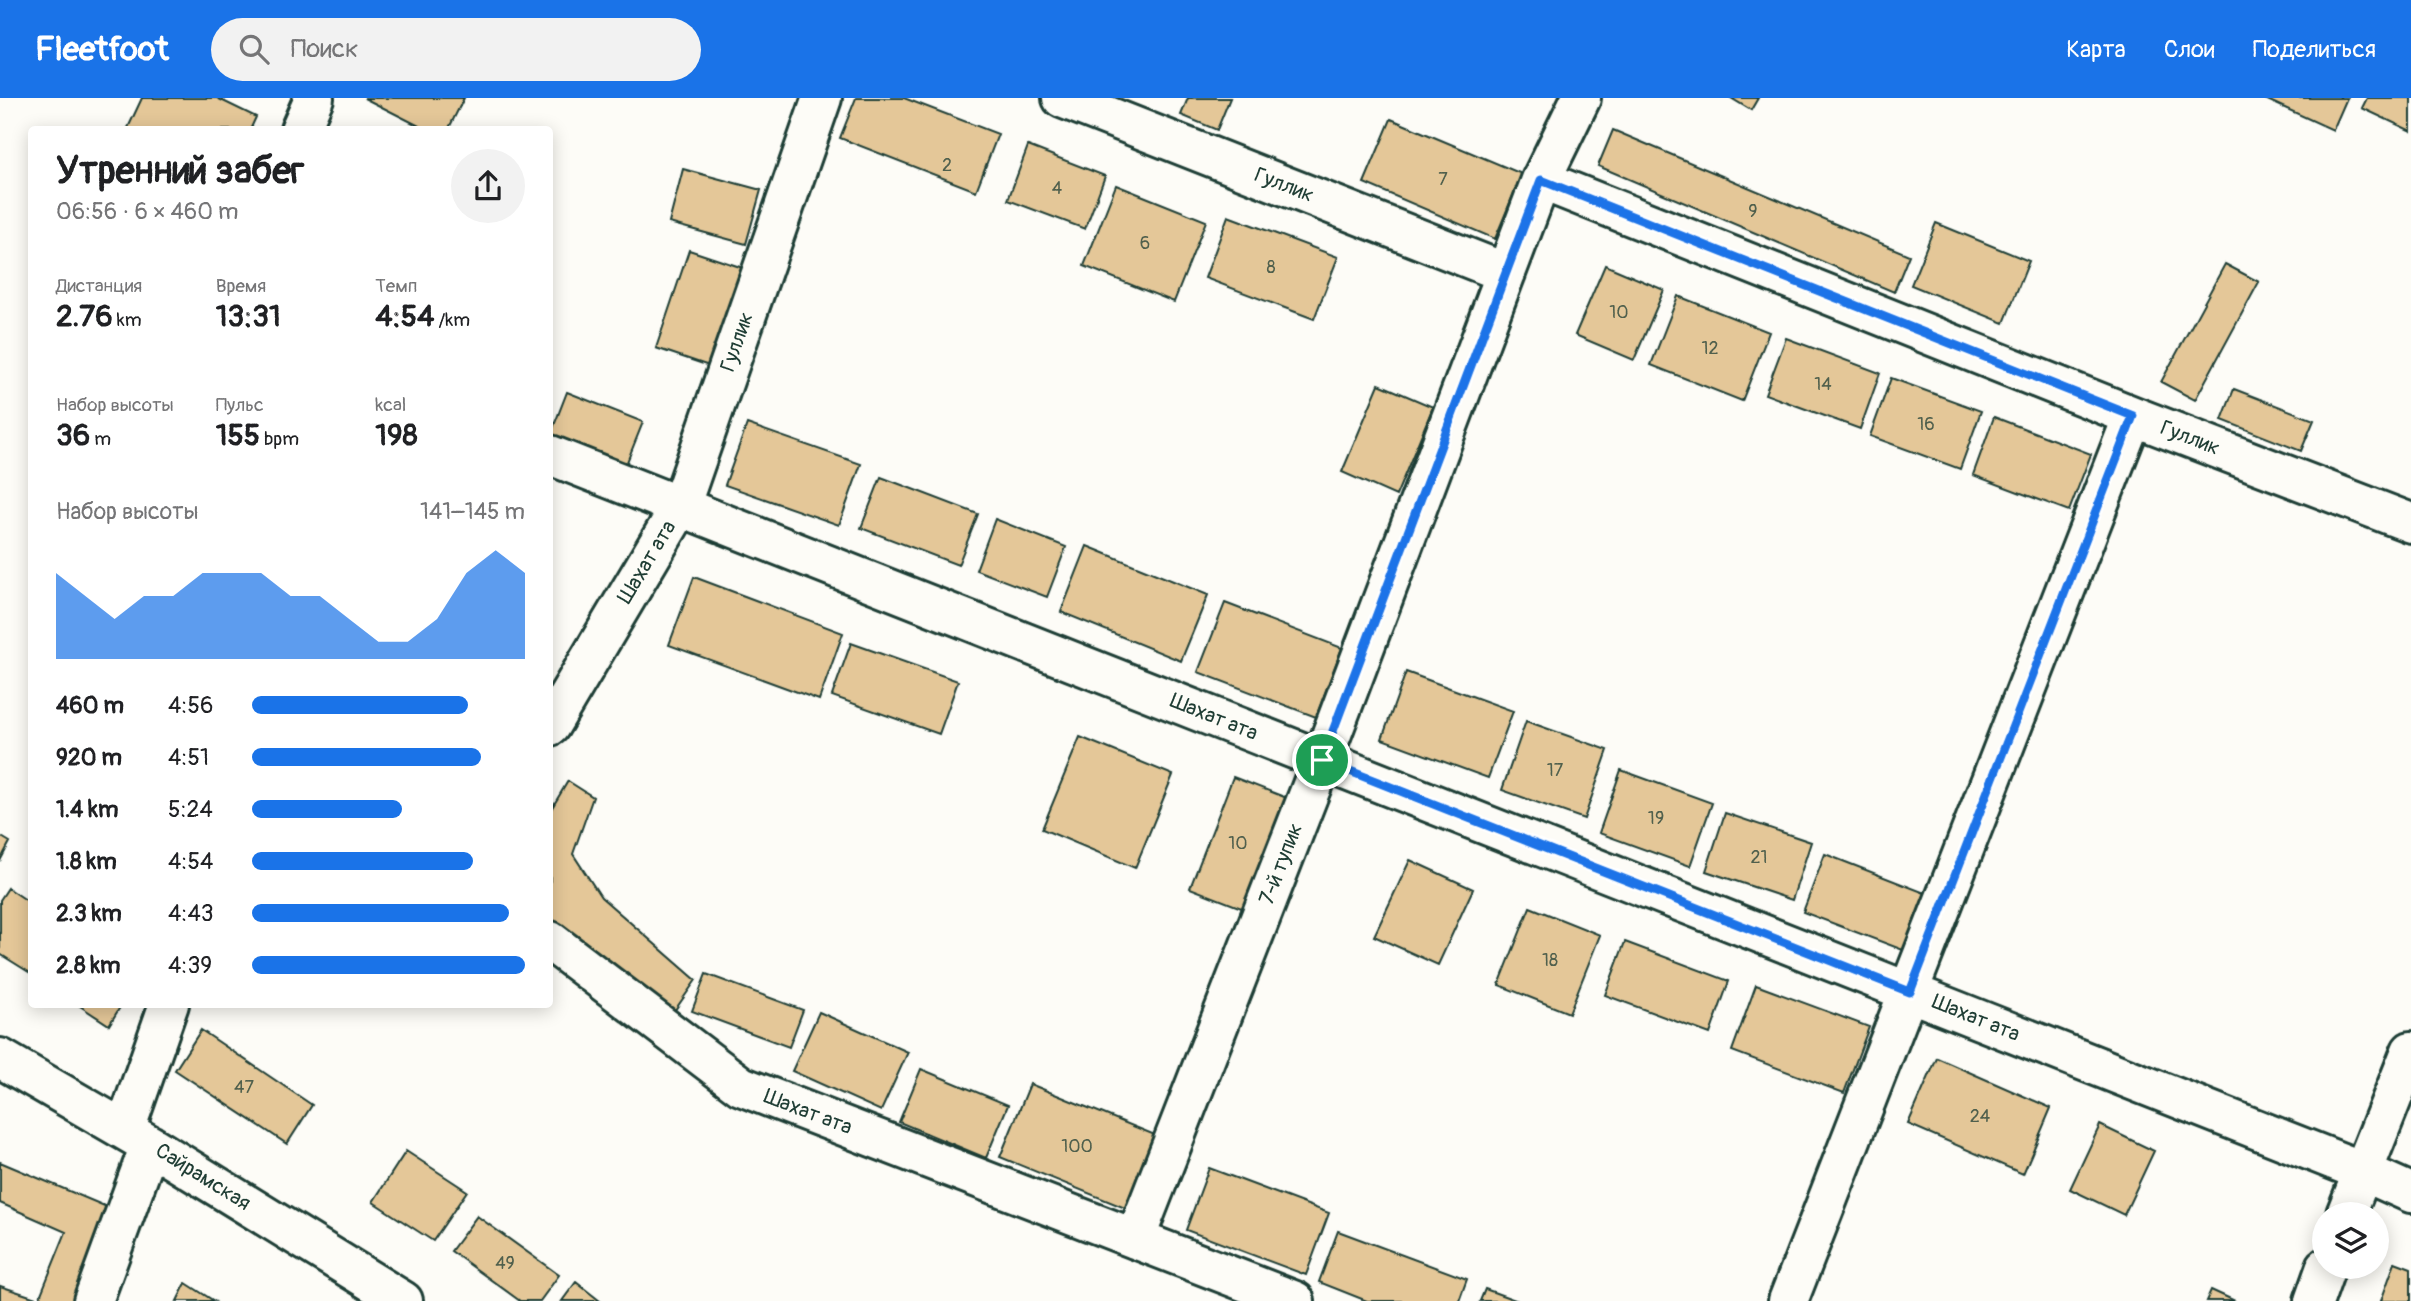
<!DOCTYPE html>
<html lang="ru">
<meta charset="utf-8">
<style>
:root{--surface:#fff;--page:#f2f2f2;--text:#202124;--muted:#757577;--accent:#1a73e8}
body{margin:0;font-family:Pangolin,sans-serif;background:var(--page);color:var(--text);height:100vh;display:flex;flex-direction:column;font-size:26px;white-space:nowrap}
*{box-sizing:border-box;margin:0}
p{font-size:23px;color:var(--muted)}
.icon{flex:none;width:38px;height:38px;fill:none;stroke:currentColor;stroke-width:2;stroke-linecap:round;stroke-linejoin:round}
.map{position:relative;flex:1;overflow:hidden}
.panel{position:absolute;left:28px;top:28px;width:525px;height:882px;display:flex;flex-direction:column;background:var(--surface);border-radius:7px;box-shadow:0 4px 18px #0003}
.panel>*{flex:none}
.buttons{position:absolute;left:2312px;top:1104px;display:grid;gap:14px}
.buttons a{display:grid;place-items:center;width:77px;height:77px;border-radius:50%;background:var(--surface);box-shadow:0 4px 18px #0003;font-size:35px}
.pin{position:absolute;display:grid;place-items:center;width:60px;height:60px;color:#fff;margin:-30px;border:4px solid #fff;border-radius:50%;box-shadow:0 2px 7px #0007}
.round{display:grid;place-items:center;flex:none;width:74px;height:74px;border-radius:37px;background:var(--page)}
.overview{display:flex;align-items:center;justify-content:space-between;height:119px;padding:0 28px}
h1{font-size:38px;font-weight:700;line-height:52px}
.metrics{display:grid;grid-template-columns:repeat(3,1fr);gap:10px;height:119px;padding:7px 28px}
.metrics div{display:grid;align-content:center}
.metrics b{font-size:30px;font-weight:700}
.metrics small{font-size:19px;font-weight:400}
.metrics p{font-size:19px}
.chart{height:196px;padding:14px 28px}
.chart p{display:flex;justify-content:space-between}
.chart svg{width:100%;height:126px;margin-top:7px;fill:var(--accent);opacity:.7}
ul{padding:0 28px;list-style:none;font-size:23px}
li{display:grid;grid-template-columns:112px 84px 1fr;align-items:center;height:52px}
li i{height:18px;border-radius:9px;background:var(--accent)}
header{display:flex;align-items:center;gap:42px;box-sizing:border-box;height:98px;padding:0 35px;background:var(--accent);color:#fff}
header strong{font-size:33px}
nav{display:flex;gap:38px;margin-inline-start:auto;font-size:24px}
.search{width:490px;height:63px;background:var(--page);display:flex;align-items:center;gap:18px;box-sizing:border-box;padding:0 24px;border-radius:38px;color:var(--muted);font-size:26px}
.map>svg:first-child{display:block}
.building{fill:#e4c798;stroke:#1f3d34;stroke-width:2}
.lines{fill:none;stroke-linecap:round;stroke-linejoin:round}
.street-casing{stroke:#1f3d34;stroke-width:44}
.street{stroke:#fdfcf7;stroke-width:38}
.route-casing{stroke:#fff;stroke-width:14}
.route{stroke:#1a73e8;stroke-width:9}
.labels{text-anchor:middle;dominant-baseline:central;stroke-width:5;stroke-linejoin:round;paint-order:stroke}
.number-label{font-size:18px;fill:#50604d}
.street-label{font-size:21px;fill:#1f3d34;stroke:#fdfcf7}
</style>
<header>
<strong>Fleetfoot</strong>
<div class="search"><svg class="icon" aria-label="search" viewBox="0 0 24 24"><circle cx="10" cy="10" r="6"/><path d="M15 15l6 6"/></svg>Поиск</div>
<nav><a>Карта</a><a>Слои</a><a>Поделиться</a></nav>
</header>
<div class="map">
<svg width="2411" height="1203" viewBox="0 0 2411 1203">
<rect width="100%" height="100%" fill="#fdfcf7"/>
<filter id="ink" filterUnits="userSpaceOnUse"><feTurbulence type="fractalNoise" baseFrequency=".0143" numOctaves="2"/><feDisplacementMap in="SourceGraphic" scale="14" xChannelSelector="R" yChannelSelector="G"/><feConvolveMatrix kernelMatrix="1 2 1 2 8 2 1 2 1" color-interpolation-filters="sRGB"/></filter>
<g filter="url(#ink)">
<path class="building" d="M 142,0 L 217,0 L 256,19 L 250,32 L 127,32 Z
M 364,0 L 464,0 L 448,32 L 427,32 Z
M 856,0 L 904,0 L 998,36 L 976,93 L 840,40 Z
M 1188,0 L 1230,0 L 1217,32 L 1181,17 Z
M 1731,0 L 1758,0 L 1751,12 Z
M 2263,0 L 2347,0 L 2333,32 Z
M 2367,0 L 2411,0 L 2411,33 L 2362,10 Z
M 1391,21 L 1522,76 L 1495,141 L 1364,85 Z
M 1613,32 L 1909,157 L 1894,194 L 1598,68 Z
M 1028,48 L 1105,78 L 1085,131 L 1008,102 Z
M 683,71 L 761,92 L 746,146 L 669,125 Z
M 1116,87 L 1206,123 L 1174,204 L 1084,168 Z
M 1228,118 L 1338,159 L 1314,221 L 1205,180 Z
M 1936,125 L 2029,163 L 2004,225 L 1911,187 Z
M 689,152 L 743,170 L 709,268 L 656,250 Z
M 2225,166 L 2259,184 L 2195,302 L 2161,284 Z
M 1605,167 L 1664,192 L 1634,262 L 1575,237 Z
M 1678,198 L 1769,234 L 1742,303 L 1651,267 Z
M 1786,240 L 1880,275 L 1860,331 L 1765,296 Z
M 1891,280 L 1981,313 L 1960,371 L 1870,338 Z
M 1379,286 L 1433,309 L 1396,398 L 1342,374 Z
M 2234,291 L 2314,322 L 2301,353 L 2222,322 Z
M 567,294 L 643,324 L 625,369 L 550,338 Z
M 1994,319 L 2091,356 L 2069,413 L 1973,377 Z
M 747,326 L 861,366 L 839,427 L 725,387 Z
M 881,379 L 978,416 L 958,467 L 861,430 Z
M 995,421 L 1066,449 L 1047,499 L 976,472 Z
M 1087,448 L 1208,497 L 1181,563 L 1061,514 Z
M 694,479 L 843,535 L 819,602 L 669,547 Z
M 1225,505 L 1342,550 L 1316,619 L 1198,574 Z
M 851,545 L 958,583 L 939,636 L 832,598 Z
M 1406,574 L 1513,613 L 1488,680 L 1382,641 Z
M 1526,623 L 1608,652 L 1584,721 L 1502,692 Z
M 1080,639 L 1173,677 L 1135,770 L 1042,731 Z
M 1621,672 L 1712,705 L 1690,768 L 1599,735 Z
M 1233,679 L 1287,700 L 1244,811 L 1190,790 Z
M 568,683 L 593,699 L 573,756 L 601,799 L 696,882 L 670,919 L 550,831 L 550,713 Z
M 1725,715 L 1811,744 L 1792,802 L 1706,773 Z
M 0,738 L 10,744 L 0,763 Z
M 1825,756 L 1925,795 L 1903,852 L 1803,814 Z
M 1410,762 L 1473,791 L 1438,867 L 1374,838 Z
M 8,790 L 32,806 L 32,876 L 0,856 L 0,802 Z
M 1530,809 L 1600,837 L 1569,915 L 1499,887 Z
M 1625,844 L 1729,883 L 1710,936 L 1605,897 Z
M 706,876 L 803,912 L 789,949 L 692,913 Z
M 1756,887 L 1869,929 L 1844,995 L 1732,953 Z
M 77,906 L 122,906 L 109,927 Z
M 819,914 L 908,954 L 881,1013 L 792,973 Z
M 201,932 L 312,1007 L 287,1046 L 175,972 Z
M 1937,960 L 2051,1010 L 2023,1076 L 1908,1026 Z
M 921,971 L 1008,1007 L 986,1060 L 899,1024 Z
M 1030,986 L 1155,1037 L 1125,1110 L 1000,1059 Z
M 2100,1027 L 2154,1053 L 2124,1117 L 2070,1091 Z
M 406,1053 L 467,1093 L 433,1143 L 373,1104 Z
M 0,1064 L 119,1114 L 78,1203 L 0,1203 L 0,1188 L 39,1201 L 66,1134 L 0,1105 Z
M 1209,1070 L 1329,1115 L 1306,1177 L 1186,1132 Z
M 477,1118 L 559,1177 L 540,1203 L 520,1203 L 451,1153 Z
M 1338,1133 L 1467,1181 L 1459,1203 L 1367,1203 L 1319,1184 Z
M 2395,1164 L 2411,1170 L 2411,1203 L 2381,1203 Z
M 576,1184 L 600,1203 L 562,1203 Z
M 186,1185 L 214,1203 L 177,1203 Z
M 1485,1191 L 1518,1203 L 1480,1203 Z
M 2211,1192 L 2235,1203 L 2206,1203 Z"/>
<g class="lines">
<defs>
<path id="street" d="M 1062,0 L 1506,175
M 300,32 L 314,0
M 1541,82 L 2133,318 L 2411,425
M 550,357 L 2362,1073 L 2411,1095
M 550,628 L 680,409 L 822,0
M 550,843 L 741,988 L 1295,1203
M 0,960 L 150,1047 L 403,1203
M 125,1032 L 169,906
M 2346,1116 L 2411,953
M 1135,1141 L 1322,662 L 1541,82 L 1581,0
M 93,1203 L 150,1047
M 1788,1203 L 2133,318
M 2314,1203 L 2326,1169"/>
</defs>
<use href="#street" class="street-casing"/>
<use href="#street" class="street"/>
</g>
</g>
<g class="lines" filter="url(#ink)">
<defs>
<path id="route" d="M 1541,82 L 2133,318 L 1910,894 L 1322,662 Z"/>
</defs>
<use href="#route" class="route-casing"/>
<use href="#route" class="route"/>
</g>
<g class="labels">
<g class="number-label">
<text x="947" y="67">2</text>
<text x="1443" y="81">7</text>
<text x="1057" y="90">4</text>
<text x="1753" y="113">9</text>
<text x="1145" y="145">6</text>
<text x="1271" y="169">8</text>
<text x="1619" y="214">10</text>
<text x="1710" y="250">12</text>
<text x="1823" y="286">14</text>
<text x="1926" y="326">16</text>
<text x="1555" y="672">17</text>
<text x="1656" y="720">19</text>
<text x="1238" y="745">10</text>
<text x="1759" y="759">21</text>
<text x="1550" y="862">18</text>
<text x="244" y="989">47</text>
<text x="1980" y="1018">24</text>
<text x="1077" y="1048">100</text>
<text x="505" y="1165">49</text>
</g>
<g class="street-label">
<text transform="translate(1284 87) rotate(21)">Гуллик</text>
<text transform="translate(737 244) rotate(-71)">Гуллик</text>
<text transform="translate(2190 340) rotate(21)">Гуллик</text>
<text transform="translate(647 464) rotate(-59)">Шахат ата</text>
<text transform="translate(1214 619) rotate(22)">Шахат ата</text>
<text transform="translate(1281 766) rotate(-69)">7-й тупик</text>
<text transform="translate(1976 920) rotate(22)">Шахат ата</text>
<text transform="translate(808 1014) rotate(21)">Шахат ата</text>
<text transform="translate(203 1079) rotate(32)">Сайрамская</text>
</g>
</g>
</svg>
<div class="buttons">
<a><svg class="icon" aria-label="layers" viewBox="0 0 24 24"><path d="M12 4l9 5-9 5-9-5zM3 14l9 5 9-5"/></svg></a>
</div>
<div class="pin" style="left:1322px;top:662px;background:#1e9e55"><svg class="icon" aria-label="arrive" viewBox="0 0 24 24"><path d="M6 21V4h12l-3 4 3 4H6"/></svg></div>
<section class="panel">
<div class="overview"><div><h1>Утренний забег</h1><p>06:56 · 6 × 460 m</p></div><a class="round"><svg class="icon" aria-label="share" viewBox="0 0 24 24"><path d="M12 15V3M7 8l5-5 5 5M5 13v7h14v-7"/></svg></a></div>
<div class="metrics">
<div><p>Дистанция</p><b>2.76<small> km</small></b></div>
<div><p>Время</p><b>13:31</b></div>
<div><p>Темп</p><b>4:54<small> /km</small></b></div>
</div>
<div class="metrics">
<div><p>Набор высоты</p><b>36<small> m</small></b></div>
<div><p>Пульс</p><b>155<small> bpm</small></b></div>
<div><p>kcal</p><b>198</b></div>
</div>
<div class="chart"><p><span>Набор высоты</span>141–145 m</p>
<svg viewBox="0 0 160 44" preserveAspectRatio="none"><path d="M0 44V14L10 22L20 30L30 22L40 22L50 14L60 14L70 14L80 22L90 22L100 30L110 38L120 38L130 30L140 14L150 6L160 14V44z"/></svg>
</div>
<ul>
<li><b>460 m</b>4:56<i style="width:79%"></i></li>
<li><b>920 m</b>4:51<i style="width:84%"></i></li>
<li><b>1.4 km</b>5:24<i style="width:55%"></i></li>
<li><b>1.8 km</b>4:54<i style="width:81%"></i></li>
<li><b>2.3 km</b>4:43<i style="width:94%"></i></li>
<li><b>2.8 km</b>4:39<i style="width:100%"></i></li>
</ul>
</section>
</div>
